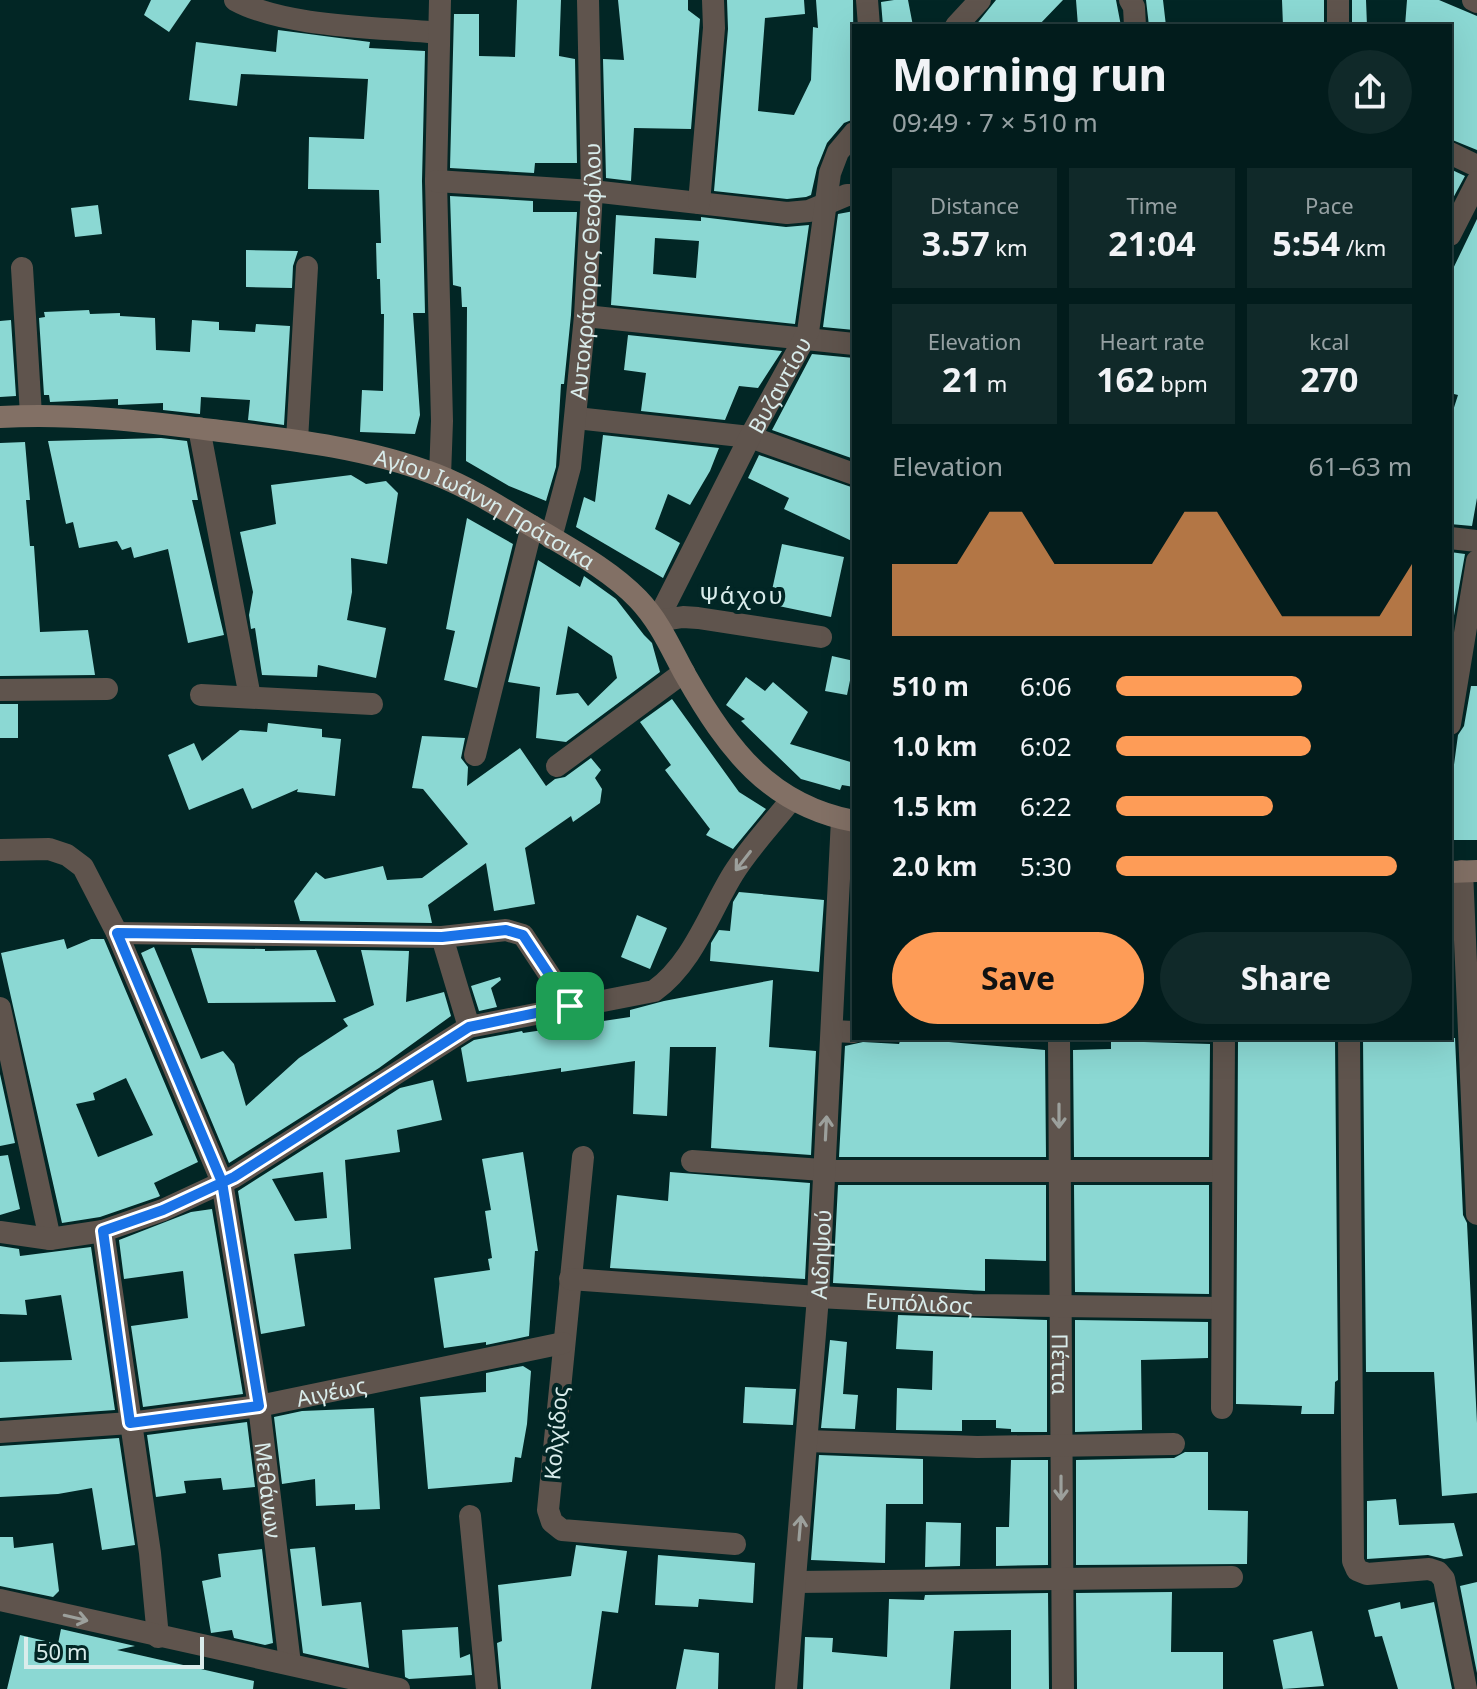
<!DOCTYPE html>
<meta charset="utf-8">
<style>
:root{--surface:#021c1c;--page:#102929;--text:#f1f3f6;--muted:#96a1a3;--line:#233a3b;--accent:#fe9c57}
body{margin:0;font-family:"Noto Sans",sans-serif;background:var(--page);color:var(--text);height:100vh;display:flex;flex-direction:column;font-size:30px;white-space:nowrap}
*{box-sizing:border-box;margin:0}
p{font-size:26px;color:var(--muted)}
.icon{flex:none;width:44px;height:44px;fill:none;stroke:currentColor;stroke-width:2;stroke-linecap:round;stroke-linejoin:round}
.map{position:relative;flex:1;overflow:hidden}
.side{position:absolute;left:852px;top:24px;width:600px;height:1016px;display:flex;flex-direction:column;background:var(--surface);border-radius:0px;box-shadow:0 8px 32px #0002,0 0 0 2px var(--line)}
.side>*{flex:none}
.scale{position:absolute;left:24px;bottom:20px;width:180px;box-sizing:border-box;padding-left:8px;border:4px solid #d9eceb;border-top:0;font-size:22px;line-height:28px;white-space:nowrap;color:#d9eceb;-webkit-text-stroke:6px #022625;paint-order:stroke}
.pin{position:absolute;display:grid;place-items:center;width:68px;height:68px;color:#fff;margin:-34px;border-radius:16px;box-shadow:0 4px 12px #0006}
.round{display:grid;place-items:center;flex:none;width:84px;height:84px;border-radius:42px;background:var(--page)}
.head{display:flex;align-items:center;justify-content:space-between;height:136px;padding:0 40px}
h1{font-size:44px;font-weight:700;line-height:60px}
.figures{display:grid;grid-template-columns:repeat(3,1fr);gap:12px;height:136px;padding:8px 40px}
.figures div{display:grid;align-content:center;border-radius:0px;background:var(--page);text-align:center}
.figures b{font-size:34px;font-weight:700}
.figures small{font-size:22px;font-weight:400}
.figures p{font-size:22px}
.chart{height:224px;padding:16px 40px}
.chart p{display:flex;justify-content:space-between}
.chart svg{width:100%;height:144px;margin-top:8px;fill:var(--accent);opacity:.7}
.action{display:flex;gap:16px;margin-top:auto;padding:16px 40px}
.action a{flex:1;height:92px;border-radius:48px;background:var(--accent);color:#111;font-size:32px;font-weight:700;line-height:92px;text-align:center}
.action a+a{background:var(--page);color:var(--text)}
ul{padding:0 40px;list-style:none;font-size:26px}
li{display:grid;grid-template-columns:128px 96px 1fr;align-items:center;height:60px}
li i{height:20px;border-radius:10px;background:var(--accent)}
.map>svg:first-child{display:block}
.building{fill:#8bd8d3;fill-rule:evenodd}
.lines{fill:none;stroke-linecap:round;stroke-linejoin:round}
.minor{stroke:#5f544d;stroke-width:22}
.secondary{stroke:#827065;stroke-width:22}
.oneway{stroke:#9ca09c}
.route-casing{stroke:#fff;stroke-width:16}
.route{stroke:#1a73e8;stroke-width:10}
.labels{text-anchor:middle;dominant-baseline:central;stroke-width:8;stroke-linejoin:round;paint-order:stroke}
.street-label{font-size:22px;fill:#d9eceb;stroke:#022625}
.neighbourhood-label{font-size:24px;letter-spacing:2px;fill:#d9eceb;stroke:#022625}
</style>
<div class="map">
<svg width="1477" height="1689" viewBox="0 0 1477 1689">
<rect width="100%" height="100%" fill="#022625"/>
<path class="building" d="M 151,0 L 191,0 L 169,32 L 144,15 Z
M 517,0 L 561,0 L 559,56 L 575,59 L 577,163 L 535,163 L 534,173 L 450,168 L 454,14 L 479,14 L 479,56 L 515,57 Z
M 618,0 L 688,0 L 688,10 L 700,19 L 691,129 L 634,128 L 631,181 L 606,178 L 603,59 L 624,60 Z
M 727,0 L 804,0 L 805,14 L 765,18 L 758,111 L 794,115 L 811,80 L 813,27 L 818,28 L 816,0 L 853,0 L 854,119 L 844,123 L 827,143 L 817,168 L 811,195 L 806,197 L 787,199 L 714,191 L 728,29 Z
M 894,0 L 908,0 L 913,26 L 883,26 L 881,2 Z
M 996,0 L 1063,0 L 1038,26 L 975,26 Z
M 1076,0 L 1116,0 L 1121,26 L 1078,26 Z
M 1146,0 L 1163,0 L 1166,26 L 1149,26 Z
M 1282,0 L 1324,0 L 1324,26 L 1283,26 Z
M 1352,0 L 1366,0 L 1367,26 L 1352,26 Z
M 1407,0 L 1439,0 L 1477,16 L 1477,150 L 1450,139 L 1450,26 L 1405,26 Z
M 278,30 L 370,42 L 369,48 L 425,51 L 422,181 L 425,313 L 413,313 L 420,415 L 415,434 L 360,432 L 362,390 L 383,391 L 384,314 L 381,314 L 380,279 L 377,279 L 376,243 L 381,243 L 379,190 L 308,189 L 309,137 L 364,139 L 368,79 L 241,74 L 237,106 L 189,100 L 196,42 L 276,52 Z
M 1450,169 L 1465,176 L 1452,200 L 1450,200 Z
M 450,196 L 533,201 L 533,212 L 577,212 L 571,315 L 564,384 L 561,384 L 556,467 L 546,501 L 509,486 L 466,461 L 467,307 L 462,307 L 461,287 L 453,285 Z
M 98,205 L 102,234 L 75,237 L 71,208 Z
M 854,211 L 854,330 L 823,327 L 838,214 Z
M 616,215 L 701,221 L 701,217 L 786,227 L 809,225 L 795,324 L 611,305 ZM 655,238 L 699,241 L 696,278 L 653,274 Z
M 1477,219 L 1477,498 L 1472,526 L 1450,524 L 1450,420 L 1458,395 L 1450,393 L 1450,275 Z
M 246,250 L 298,251 L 293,266 L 292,288 L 246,287 Z
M 89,310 L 90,314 L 120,313 L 120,316 L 155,318 L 156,350 L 190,352 L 192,320 L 219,322 L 219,330 L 255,332 L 256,324 L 290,326 L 284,425 L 248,420 L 250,400 L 201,397 L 200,414 L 163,410 L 163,403 L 118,405 L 118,399 L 50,402 L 49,395 L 44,395 L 39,318 L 45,317 L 44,312 Z
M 11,320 L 16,396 L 0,397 L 0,321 Z
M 628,335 L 782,351 L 758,388 L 739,386 L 725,420 L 641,411 L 646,373 L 624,370 Z
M 812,354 L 854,358 L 854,459 L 772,430 Z
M 603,435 L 719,448 L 710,471 L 690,505 L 668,494 L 655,529 L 680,543 L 663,578 L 576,527 L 584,497 L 595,502 Z
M 161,438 L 187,441 L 198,500 L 192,500 L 224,635 L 188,643 L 168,549 L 134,558 L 131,547 L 122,550 L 117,541 L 79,548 L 73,522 L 66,524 L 48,441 Z
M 25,442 L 30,500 L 26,500 L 30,546 L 34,546 L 40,632 L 88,630 L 95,675 L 0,676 L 0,443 Z
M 759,455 L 854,488 L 854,542 L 784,509 L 789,498 L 748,478 Z
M 351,475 L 366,484 L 386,481 L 398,493 L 387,564 L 351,558 L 352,592 L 347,620 L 386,628 L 376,678 L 318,665 L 317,677 L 262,675 L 255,628 L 251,629 L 249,615 L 253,592 L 240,532 L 276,524 L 271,485 Z
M 467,518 L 513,544 L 477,688 L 444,680 L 455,631 L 446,629 Z
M 782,544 L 844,557 L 831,617 L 769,604 Z
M 1450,552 L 1465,554 L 1450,638 Z
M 538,560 L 580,587 L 584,576 L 616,599 L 644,635 L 652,643 L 660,672 L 566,742 L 536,738 L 540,687 L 508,682 ZM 568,626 L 612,656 L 617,678 L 588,706 L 578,693 L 556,695 Z
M 832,656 L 854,661 L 847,695 L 825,691 Z
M 746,677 L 765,691 L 773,682 L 808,712 L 790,744 L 854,763 L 854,787 L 842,785 L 840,790 L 801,779 L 741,721 L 745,719 L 726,705 Z
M 1471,686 L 1477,686 L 1477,840 L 1450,840 L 1450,804 L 1453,788 L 1451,787 L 1458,735 L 1464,726 Z
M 672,699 L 739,792 L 766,809 L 733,849 L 706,835 L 710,829 L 665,770 L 671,765 L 640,722 Z
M 0,704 L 18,704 L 18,738 L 0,738 Z
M 268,723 L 322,729 L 322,737 L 341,739 L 335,796 L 297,792 L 298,789 L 252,809 L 243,788 L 189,810 L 168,755 L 194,743 L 202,761 L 240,730 L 267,732 Z
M 422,736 L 465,738 L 461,758 L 468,767 L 467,786 L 520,748 L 546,786 L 555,779 L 565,777 L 591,758 L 601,770 L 595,778 L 602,789 L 600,803 L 573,822 L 571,816 L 525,848 L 535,904 L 494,911 L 486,863 L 428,905 L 432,923 L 300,921 L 294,901 L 316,872 L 325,879 L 383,866 L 387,880 L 422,878 L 468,844 L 423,789 L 412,788 Z
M 739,892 L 824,900 L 819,972 L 710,961 L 711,943 L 719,930 L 730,931 L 733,902 Z
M 637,915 L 667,928 L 650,969 L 621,957 Z
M 1450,917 L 1454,1014 L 1450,1014 Z
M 64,939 L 67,949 L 91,939 L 104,939 L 198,1162 L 154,1183 L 160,1196 L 158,1197 L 100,1217 L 62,1223 L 1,953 ZM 126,1078 L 153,1135 L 98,1157 L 76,1104 L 95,1100 L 93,1093 Z
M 154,947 L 201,1059 L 223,1051 L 234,1064 L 246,1106 L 299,1058 L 348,1026 L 343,1019 L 374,1005 L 361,950 L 409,951 L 406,1002 L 444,992 L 451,1016 L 379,1068 L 229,1163 L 141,953 Z
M 191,948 L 265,949 L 265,951 L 316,950 L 336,1002 L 208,1003 Z
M 500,977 L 501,980 L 491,988 L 497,1007 L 479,1011 L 471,986 Z
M 773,980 L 769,1047 L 816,1051 L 811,1155 L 711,1148 L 716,1047 L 670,1047 L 667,1116 L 633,1114 L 635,1061 L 561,1072 L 561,1068 L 467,1082 L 461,1048 L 474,1040 L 522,1031 L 523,1033 L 630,1017 L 630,1010 L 664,1001 Z
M 901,1038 L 1045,1050 L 1046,1157 L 839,1157 L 845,1046 L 863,1042 L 899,1044 Z
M 1238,1038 L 1335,1038 L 1338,1380 L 1335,1382 L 1334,1414 L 1301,1414 L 1302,1406 L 1236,1404 Z
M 1363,1038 L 1455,1038 L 1463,1215 L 1467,1223 L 1477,1423 L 1477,1493 L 1442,1496 L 1434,1372 L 1366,1372 Z
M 1111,1041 L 1210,1044 L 1209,1157 L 1074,1157 L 1073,1050 L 1111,1049 Z
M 0,1074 L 15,1143 L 0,1146 Z
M 433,1080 L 442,1120 L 397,1130 L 400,1152 L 345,1160 L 351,1249 L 294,1254 L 305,1326 L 261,1334 L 238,1191 L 400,1088 ZM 323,1172 L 327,1218 L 295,1221 L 272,1179 Z
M 523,1152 L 538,1251 L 535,1251 L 529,1336 L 486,1345 L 486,1342 L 444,1348 L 434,1278 L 490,1270 L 488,1259 L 492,1258 L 485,1211 L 491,1210 L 482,1159 Z
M 8,1155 L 20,1209 L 0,1215 L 0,1156 Z
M 670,1172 L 810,1183 L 805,1279 L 610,1268 L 617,1195 L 668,1201 Z
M 838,1185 L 1046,1185 L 1046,1261 L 985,1259 L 985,1291 L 833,1283 Z
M 1074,1185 L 1209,1185 L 1209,1294 L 1075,1292 Z
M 212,1209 L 243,1394 L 143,1407 L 131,1326 L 188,1318 L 183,1271 L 124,1279 L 119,1240 L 191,1212 Z
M 0,1246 L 19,1249 L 20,1256 L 91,1247 L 115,1410 L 0,1418 L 0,1362 L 72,1360 L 61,1295 L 25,1300 L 27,1315 L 0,1314 Z
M 898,1315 L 1047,1320 L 1047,1432 L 1011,1432 L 1011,1429 L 996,1428 L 996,1420 L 962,1420 L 962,1431 L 896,1430 L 897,1388 L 932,1390 L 933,1351 L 896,1349 Z
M 1075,1320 L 1208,1322 L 1208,1358 L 1141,1360 L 1142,1430 L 1075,1432 Z
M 830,1340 L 847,1342 L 843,1394 L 858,1395 L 855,1429 L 821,1428 Z
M 523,1366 L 531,1371 L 527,1424 L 521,1458 L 515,1457 L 512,1482 L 428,1489 L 420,1397 L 486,1392 L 486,1373 Z
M 745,1387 L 796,1389 L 793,1425 L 743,1423 Z
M 374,1408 L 380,1509 L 355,1510 L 355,1504 L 316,1506 L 315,1479 L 282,1484 L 274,1417 L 302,1411 Z
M 247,1422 L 255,1487 L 223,1490 L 221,1478 L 184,1481 L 186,1493 L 156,1497 L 147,1435 Z
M 119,1438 L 135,1545 L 102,1550 L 92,1488 L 58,1494 L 0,1497 L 0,1446 Z
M 1185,1452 L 1208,1452 L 1208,1510 L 1248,1511 L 1247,1564 L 1076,1565 L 1076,1460 L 1174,1458 Z
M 819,1455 L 923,1459 L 923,1504 L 886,1504 L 885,1563 L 811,1560 Z
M 1011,1460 L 1048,1460 L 1048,1565 L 996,1566 L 996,1527 L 1009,1527 Z
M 1396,1499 L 1399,1525 L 1454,1523 L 1463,1556 L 1444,1559 L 1428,1555 L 1367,1559 L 1367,1501 Z
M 926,1522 L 961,1523 L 960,1566 L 925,1567 Z
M 0,1537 L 13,1537 L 14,1548 L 53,1543 L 59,1591 L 53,1597 L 0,1586 Z
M 576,1545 L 627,1551 L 618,1613 L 602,1611 L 591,1689 L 501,1689 L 497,1643 L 502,1641 L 498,1585 L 571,1576 Z
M 315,1547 L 322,1606 L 361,1602 L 369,1668 L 303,1653 L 290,1549 Z
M 262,1549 L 273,1643 L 265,1645 L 234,1638 L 232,1630 L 211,1633 L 202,1581 L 221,1577 L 218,1554 Z
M 658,1555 L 755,1563 L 753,1603 L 699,1599 L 698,1607 L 655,1605 Z
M 1477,1582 L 1477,1673 L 1460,1586 Z
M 1172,1592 L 1171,1652 L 1223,1652 L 1223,1689 L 1077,1689 L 1076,1593 Z
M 1048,1593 L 1049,1689 L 1011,1689 L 1011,1630 L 954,1631 L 950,1689 L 803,1689 L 805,1637 L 833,1638 L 832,1652 L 887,1657 L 889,1599 L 924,1600 L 925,1595 Z
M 1400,1602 L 1401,1609 L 1434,1602 L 1452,1689 L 1398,1689 L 1382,1636 L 1375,1637 L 1368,1610 Z
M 458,1627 L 460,1658 L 470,1654 L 472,1675 L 409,1679 L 405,1677 L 402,1630 Z
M 61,1629 L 135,1646 L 117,1650 L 254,1681 L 253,1689 L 7,1689 L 20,1635 L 58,1644 Z
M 1312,1631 L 1324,1686 L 1283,1689 L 1273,1640 Z
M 684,1649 L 719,1653 L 718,1689 L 676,1689 Z"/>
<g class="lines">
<g class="minor">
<path d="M 235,0 C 286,28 380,27 439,33"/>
<path d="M 440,0 L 436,181 L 442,421 L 440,476"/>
<path d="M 867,0 L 869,26"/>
<path d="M 1130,0 L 1134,7 L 1135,26"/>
<path d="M 1338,0 L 1338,26"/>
<path d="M 1473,0 L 1477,2"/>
<path d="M 956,26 L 980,0"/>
<path d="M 1450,153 L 1477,166"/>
<path d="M 436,181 L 592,191 L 787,213 L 809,211 L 847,195 L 854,195"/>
<path d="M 699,203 L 714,28 L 713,0"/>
<path d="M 1450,235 L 1477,182"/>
<path d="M 22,268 L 31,415"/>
<path d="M 585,316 L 854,344"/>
<path d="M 576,418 L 750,437 L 854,474"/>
<path d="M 199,428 L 250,697"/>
<path d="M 297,440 L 307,267"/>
<path id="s1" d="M 551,538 L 570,467 L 585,316 L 592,191 L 588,0"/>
<path d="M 1450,538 L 1477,541"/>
<path id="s2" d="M 657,621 L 750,437 L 808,332 L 830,173 L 838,152 L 854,133"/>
<path d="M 657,621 L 683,617 L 698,618 L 821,637"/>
<path d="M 0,690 L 107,689"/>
<path d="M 201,695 L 372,704"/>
<path d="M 1450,724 L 1477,561"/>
<path d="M 475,755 L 532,526"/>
<path d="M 557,766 L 684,672"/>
<path id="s3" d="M 0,850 L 49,849 L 67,855 L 83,867 L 117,933 L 222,1182 L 259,1406 L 290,1664"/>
<path d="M 1462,871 L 1477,1214"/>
<path d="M 117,933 L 442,937 L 506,930 L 523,935 L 570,1006"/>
<path d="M 442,937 L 469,1027"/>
<path d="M 0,1008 L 50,1239"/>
<path d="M 832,1031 L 854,1032"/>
<path id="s4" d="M 1059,1038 L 1063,1689"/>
<path d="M 1349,1038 L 1353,1561 L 1357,1570 L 1367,1574 L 1429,1569 L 1438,1572 L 1444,1579 L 1466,1689"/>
<path d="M 583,1157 L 548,1510 L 552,1522 L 562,1530 L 735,1544"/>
<path d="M 692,1161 L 837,1171 L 1223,1171"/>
<path d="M 103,1231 L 150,1553 L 158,1637"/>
<path d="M 0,1232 L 50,1239 L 103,1231 L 163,1210 L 234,1177 L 469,1027 L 654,991 C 693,963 709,913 733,874 C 749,848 772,824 791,800"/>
<path id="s5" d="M 570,1279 L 818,1297 L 972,1305 L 1222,1308"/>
<path d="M 1222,1408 L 1224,1038"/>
<path id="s6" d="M 0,1432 L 130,1423 L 259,1406 L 563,1343"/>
<path d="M 807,1441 L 977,1447 L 1174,1444"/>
<path d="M 470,1516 L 487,1689"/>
<path d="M 796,1582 L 1232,1577"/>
<path d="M 0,1600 L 399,1689"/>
<path id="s7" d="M 786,1689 L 818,1297 L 842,819"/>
</g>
<g class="secondary">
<path id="s8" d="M 0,417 C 72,413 141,421 212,430 C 287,439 366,447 437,475 C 475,490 509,513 544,533 C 576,552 612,572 638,599 C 660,622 671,649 686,676 C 727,748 769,805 854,821"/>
<path d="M 1450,872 L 1477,871"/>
</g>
</g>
<defs><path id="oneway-shaft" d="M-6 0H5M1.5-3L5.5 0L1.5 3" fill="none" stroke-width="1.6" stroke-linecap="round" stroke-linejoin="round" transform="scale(2)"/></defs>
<g class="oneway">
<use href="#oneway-shaft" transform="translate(743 861) rotate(128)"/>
<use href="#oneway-shaft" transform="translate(1059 1116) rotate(90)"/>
<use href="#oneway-shaft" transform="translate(826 1128) rotate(-87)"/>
<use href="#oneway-shaft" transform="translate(1061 1488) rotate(90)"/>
<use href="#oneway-shaft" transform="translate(800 1528) rotate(-85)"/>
<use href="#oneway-shaft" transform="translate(76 1618) rotate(13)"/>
</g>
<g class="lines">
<defs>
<path id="route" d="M 570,1006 L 469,1027 L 234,1177 L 163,1210 L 103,1231 L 130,1423 L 259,1406 L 222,1182 L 117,933 L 442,937 L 506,930 L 523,935 L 570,1006"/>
</defs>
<use href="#route" class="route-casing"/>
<use href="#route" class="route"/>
</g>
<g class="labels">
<g class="street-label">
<text stroke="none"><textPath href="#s1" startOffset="270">Αυτοκράτορος Θεοφίλου</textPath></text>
<text stroke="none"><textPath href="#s2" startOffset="266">Βυζαντίου</textPath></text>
<text stroke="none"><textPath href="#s8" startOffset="500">Αγίου Ιωάννη Πράτσικα</textPath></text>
<text stroke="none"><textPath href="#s7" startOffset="436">Αιδηψού</textPath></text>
<text stroke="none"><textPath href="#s5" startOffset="350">Ευπόλιδος</textPath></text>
<text stroke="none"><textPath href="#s4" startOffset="326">Πέττα</textPath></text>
<text stroke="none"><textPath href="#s6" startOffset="334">Αιγέως</textPath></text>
<text transform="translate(555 1433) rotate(-85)">Κολχίδος</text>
<text stroke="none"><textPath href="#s3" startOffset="744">Μεθάνων</textPath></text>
</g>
<g class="neighbourhood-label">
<text x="742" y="594">Ψάχου</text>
</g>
</g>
</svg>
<div class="scale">50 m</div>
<div class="pin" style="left:570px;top:1006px;background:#1e9e55"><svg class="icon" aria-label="arrive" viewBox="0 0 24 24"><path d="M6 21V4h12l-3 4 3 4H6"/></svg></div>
<section class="side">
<div class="head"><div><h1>Morning run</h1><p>09:49 · 7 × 510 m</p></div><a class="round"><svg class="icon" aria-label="share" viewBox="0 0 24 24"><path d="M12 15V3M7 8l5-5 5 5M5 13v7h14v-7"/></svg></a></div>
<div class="figures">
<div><p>Distance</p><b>3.57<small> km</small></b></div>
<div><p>Time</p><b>21:04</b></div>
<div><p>Pace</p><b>5:54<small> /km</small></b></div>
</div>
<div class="figures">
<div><p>Elevation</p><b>21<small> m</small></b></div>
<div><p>Heart rate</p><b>162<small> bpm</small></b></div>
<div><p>kcal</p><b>270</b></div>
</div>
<div class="chart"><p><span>Elevation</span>61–63 m</p>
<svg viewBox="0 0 160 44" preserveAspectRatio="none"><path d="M0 44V22L10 22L20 22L30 6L40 6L50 22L60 22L70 22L80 22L90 6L100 6L110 22L120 38L130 38L140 38L150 38L160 22V44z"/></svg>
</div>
<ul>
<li><b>510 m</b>6:06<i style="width:63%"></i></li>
<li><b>1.0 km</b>6:02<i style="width:66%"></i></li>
<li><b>1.5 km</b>6:22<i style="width:53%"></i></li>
<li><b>2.0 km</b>5:30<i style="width:95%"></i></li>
</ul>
<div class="action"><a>Save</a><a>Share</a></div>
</section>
</div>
